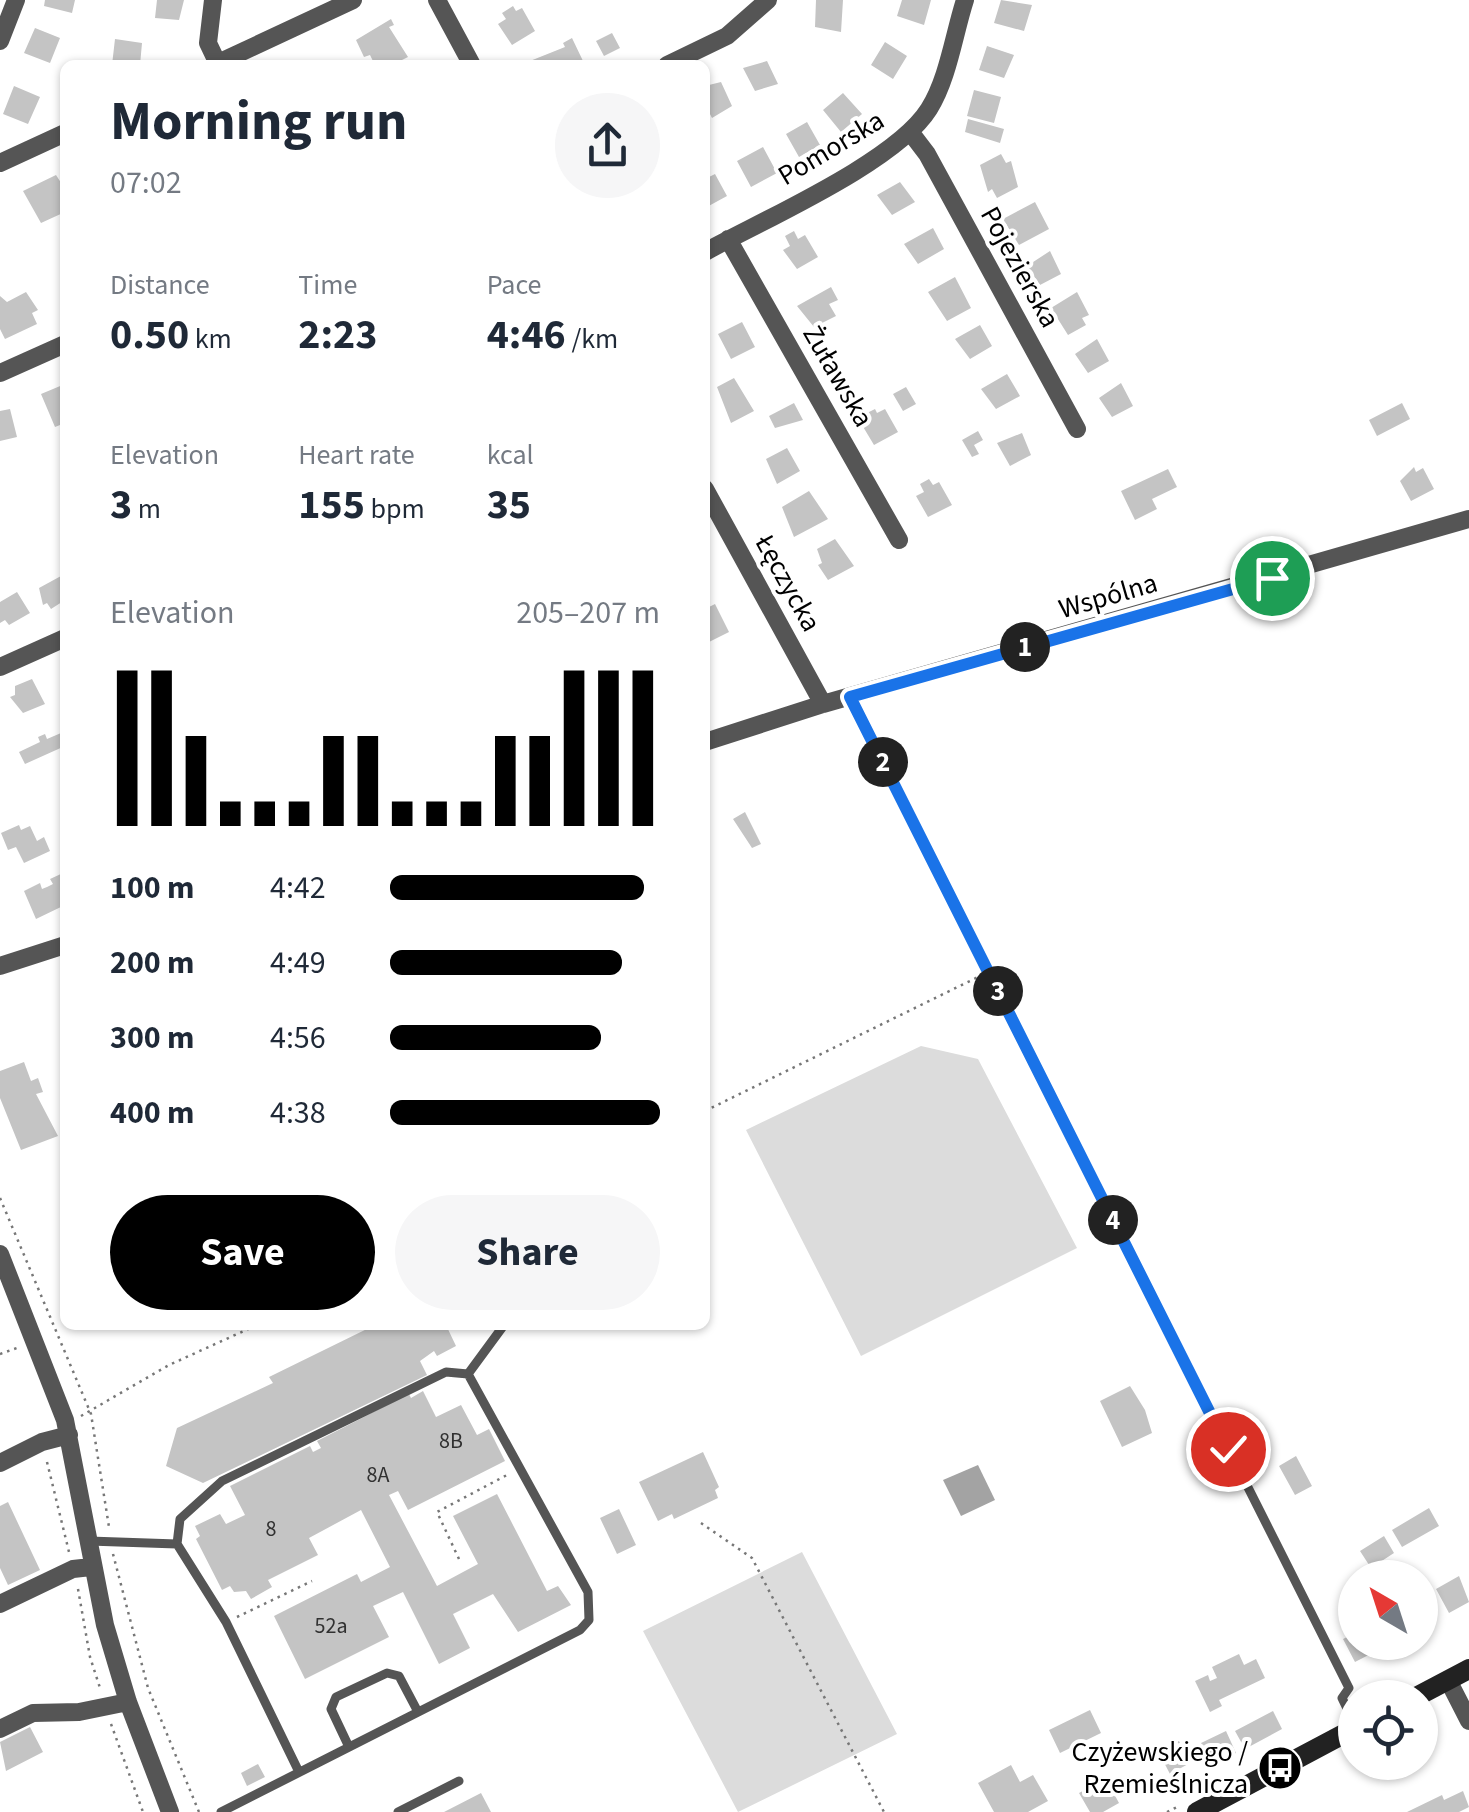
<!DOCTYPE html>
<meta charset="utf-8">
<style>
:root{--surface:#fff;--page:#f6f6f7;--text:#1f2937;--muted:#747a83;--accent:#000}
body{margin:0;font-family:"Source Sans 3",sans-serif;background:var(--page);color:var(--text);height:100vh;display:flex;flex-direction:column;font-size:38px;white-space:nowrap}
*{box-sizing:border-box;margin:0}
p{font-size:32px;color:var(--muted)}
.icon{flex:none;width:55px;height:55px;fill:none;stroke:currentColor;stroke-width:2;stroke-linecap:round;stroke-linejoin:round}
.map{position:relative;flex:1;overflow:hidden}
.sheet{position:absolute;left:60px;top:60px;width:650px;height:1270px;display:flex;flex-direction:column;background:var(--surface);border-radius:15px;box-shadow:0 2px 8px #0004}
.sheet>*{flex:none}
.needle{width:65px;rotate:321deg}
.controls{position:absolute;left:1338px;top:1560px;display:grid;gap:20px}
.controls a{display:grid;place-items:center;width:100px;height:100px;border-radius:50%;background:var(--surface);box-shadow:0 2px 8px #0004;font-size:50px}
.pin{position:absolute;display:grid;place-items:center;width:85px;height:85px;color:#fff;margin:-42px;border:5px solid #fff;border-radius:50%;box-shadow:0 2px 10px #0007}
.km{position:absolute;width:50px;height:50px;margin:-25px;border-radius:50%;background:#222;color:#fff;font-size:28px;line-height:50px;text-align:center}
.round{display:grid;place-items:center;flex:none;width:105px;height:105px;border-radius:52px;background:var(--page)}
.head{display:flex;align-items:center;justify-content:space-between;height:170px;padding:0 50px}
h1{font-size:55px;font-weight:700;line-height:75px}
.metrics{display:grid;grid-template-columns:repeat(3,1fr);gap:15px;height:170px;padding:10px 50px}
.metrics div{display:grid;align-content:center}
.metrics b{font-size:42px;font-weight:700}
.metrics small{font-size:28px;font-weight:400}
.metrics p{font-size:28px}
.chart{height:280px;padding:20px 50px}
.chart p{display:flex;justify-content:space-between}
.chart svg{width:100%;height:180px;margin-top:10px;stroke:var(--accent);stroke-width:6}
.action{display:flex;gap:20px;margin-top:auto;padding:20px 50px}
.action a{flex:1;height:115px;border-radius:60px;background:var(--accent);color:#fff;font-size:40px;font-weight:700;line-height:115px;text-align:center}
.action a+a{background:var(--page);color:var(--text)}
ul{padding:0 50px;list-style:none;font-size:32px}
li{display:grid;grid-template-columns:160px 120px 1fr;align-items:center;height:75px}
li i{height:25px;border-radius:12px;background:var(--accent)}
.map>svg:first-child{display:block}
.green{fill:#dcdcdc}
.water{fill:#a3a3a3}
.building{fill:#c4c4c4}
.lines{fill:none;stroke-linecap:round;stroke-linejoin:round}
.path{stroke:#777;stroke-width:2.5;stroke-dasharray:2.5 5;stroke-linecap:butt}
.lane{stroke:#555;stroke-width:9}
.street{stroke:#555;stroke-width:18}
.secondary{stroke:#222;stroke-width:20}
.route-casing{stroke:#fff;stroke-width:20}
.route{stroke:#1a73e8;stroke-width:12}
.labels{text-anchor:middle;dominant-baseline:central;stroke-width:8;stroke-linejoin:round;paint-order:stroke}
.number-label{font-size:22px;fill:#313131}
.street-label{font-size:28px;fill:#000;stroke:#fff}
.poi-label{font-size:28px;fill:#000;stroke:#fff;text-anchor:end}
</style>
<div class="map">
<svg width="1469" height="1812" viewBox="0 0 1469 1812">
<rect width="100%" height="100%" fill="#fff"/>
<path class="green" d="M 921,1046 L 978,1059 L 1077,1248 L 861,1356 L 746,1130 Z
M 802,1552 L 897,1734 L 738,1812 L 643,1631 Z"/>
<path class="water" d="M 978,1465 L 995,1500 L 961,1516 L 943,1480 Z"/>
<path class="building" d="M 45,0 L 75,0 L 72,13 L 44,6 Z
M 157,0 L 184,0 L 179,20 L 155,18 Z
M 816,0 L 843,0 L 841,32 L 815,27 Z
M 902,0 L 931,0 L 924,25 L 897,16 Z
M 1001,0 L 1032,5 L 1024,31 L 994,23 Z
M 513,6 L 516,11 L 522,8 L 535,31 L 512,45 L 498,24 L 506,19 L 502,13 Z
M 391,19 L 394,25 L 389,27 L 408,57 L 392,65 L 375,65 L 370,55 L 364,57 L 356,40 Z
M 35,28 L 60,38 L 50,63 L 24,53 Z
M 612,33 L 620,48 L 604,56 L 596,41 Z
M 572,38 L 583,61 L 532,65 L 530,61 L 565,47 L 563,43 Z
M 115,39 L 142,43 L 140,65 L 112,65 Z
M 885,42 L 907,56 L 893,79 L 871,65 Z
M 987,46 L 1014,55 L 1004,78 L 979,70 Z
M 767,61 L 778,84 L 755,91 L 743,68 Z
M 721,82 L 732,106 L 712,118 L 705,104 L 705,86 Z
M 14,86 L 40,97 L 28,124 L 3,114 Z
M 974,90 L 1001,97 L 994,123 L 967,116 Z
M 843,93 L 862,114 L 841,132 L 823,110 Z
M 968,119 L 1004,129 L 1000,143 L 965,132 Z
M 807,122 L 820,145 L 799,157 L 786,134 Z
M 763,147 L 777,173 L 751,187 L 737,161 Z
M 1001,154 L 1006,163 L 1011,161 L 1018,187 L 997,198 L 992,189 L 988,192 L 980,165 Z
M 715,174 L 727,196 L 705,208 L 705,179 Z
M 56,175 L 65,189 L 65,212 L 41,223 L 23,191 Z
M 900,182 L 915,202 L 892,215 L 877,195 Z
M 1035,202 L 1049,229 L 1019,245 L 1003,219 Z
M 933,228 L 944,249 L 918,264 L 904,244 Z
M 794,231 L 798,239 L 805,235 L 818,257 L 797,269 L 783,250 L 790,246 L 785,236 Z
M 1050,251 L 1061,274 L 1040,285 L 1027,266 Z
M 955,277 L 971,308 L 947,321 L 928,292 Z
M 831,287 L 838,300 L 829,304 L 836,316 L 814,327 L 797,306 Z
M 26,292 L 38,310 L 32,313 L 37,324 L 5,339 L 0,329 L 0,296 L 7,302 Z
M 1077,292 L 1089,315 L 1082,318 L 1086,325 L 1068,335 L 1051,308 Z
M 742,322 L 755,347 L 731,359 L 718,334 Z
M 980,325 L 992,346 L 970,359 L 955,339 Z
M 1097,339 L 1109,361 L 1088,373 L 1075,354 Z
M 1007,374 L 1020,396 L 996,409 L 981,389 Z
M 734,378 L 754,411 L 731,423 L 717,387 Z
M 1121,383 L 1133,406 L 1112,417 L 1099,398 Z
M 65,384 L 65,423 L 55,427 L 41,394 Z
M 906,387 L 916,404 L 903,411 L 893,394 Z
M 794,403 L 803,420 L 775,428 L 769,416 Z
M 1402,403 L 1410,419 L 1377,436 L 1369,420 Z
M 10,409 L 17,437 L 0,441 L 0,411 Z
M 875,409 L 877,413 L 885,409 L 898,432 L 874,445 L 862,425 L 869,420 L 865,414 Z
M 978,431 L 983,440 L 974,445 L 979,454 L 972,457 L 962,440 Z
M 1022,433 L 1031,455 L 1010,466 L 997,443 Z
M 787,448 L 800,471 L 777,484 L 766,459 Z
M 1414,467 L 1416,472 L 1423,468 L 1434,489 L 1411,501 L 1400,481 Z
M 1168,469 L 1177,487 L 1152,499 L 1157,509 L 1135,520 L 1121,491 Z
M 929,479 L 933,485 L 939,482 L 952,505 L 928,517 L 916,496 L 924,492 L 920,484 Z
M 809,491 L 828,519 L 794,537 L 782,507 Z
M 835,539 L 854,566 L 828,580 L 818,565 L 822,563 L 817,549 Z
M 61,576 L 65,600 L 51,609 L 47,603 L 43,605 L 39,588 Z
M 17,592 L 30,613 L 9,625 L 5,620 L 0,623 L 0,602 Z
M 715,604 L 729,632 L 705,644 L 705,609 Z
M 32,679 L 45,704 L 23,713 L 10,697 L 15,695 L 15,686 Z
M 61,733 L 65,746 L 25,764 L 19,752 L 40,742 L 38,737 L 45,734 L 47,739 Z
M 745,812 L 761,844 L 752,848 L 733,819 Z
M 19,825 L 21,830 L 30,826 L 37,841 L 44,837 L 50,851 L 24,863 L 16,847 L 8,850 L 1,833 Z
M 63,873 L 65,905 L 36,919 L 24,891 L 40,883 L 42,889 L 47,887 L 53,884 L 50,879 Z
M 24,1062 L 31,1081 L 38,1078 L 43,1092 L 36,1094 L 58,1136 L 21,1150 L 0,1098 L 0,1071 Z
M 375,1325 L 446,1325 L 456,1346 L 437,1356 L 434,1351 L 420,1361 L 427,1375 L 203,1483 L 166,1466 L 177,1428 L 273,1383 L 269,1377 Z
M 1130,1386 L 1145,1410 L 1152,1433 L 1122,1447 L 1100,1401 Z
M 423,1391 L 436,1417 L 461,1405 L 477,1435 L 489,1429 L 505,1461 L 408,1510 L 398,1491 L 389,1495 L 437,1586 L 478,1564 L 453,1516 L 497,1494 L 547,1591 L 558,1586 L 571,1605 L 518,1632 L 493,1594 L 453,1614 L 470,1648 L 439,1664 L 403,1592 L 373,1606 L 389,1637 L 305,1679 L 274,1616 L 357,1574 L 361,1582 L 390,1567 L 361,1510 L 309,1538 L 318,1555 L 268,1580 L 272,1587 L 251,1599 L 246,1591 L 234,1592 L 230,1586 L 222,1590 L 196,1539 L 200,1536 L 195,1526 L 220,1514 L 226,1524 L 245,1515 L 230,1486 L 310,1446 L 313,1452 L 321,1448 L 317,1441 L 409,1394 L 411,1398 Z
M 703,1452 L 719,1487 L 715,1490 L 718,1498 L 674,1519 L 672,1514 L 658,1521 L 639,1482 Z
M 1296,1456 L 1312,1486 L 1295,1495 L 1279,1466 Z
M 8,1502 L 40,1570 L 8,1585 L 0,1568 L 0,1506 Z
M 1429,1508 L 1439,1526 L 1402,1547 L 1392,1530 Z
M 619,1509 L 636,1545 L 617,1554 L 600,1518 Z
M 1384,1536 L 1394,1553 L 1371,1568 L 1360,1551 Z
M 1459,1576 L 1469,1602 L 1449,1613 L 1436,1589 Z
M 1355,1633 L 1355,1642 L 1382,1642 L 1384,1647 L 1355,1662 L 1343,1639 Z
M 1239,1654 L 1244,1665 L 1256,1659 L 1265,1678 L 1219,1700 L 1222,1706 L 1210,1712 L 1195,1681 L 1208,1675 L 1210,1681 L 1217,1678 L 1212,1667 Z
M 1090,1710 L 1101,1733 L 1060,1753 L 1049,1730 Z
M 1273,1711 L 1282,1729 L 1245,1749 L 1235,1731 Z
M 30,1727 L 43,1752 L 6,1771 L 0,1742 Z
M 1226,1731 L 1236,1753 L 1212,1765 L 1201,1743 Z
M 1179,1741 L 1190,1763 L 1170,1774 L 1158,1751 Z
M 258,1764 L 265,1777 L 247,1786 L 241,1773 Z
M 1011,1765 L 1020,1782 L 1033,1775 L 1048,1801 L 1028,1812 L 994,1812 L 978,1783 Z
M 1106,1779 L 1119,1803 L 1103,1812 L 1090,1812 L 1079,1793 Z
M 1463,1791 L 1469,1807 L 1459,1812 L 1407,1812 L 1442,1795 L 1444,1800 Z
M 481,1793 L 491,1812 L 444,1812 Z"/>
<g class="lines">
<path class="path" d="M 705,1111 L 978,977
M 0,1198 L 91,1414 L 109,1527
M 0,1354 L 17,1348
M 81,1416 L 169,1365 L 257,1325
M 47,1462 L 69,1552
M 701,1523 L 752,1558 L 884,1812
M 113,1554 L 148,1688 L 199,1812
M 459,1559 L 437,1512 L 507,1475
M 78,1589 L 90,1657 L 100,1688
M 237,1617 L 312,1581
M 1384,1698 L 1396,1691
M 111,1724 L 143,1812
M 1167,1812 L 1179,1806"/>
<path class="lane" d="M 850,697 L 1349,1688 L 1342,1698 L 1355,1725
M 468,1374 L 504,1325
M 89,1541 L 177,1544
M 349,1747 L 331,1709 L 336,1697 L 387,1673 L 399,1676 L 418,1712
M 221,1812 L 580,1630 L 589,1620 L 588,1592 L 468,1374 L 446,1372 L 222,1481 L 180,1519 L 177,1544 L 226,1622 L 299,1772
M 398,1812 L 459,1781"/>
<path class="street" d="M 213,0 L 208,43 L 218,64
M 437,0 L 472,65
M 0,41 L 16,0
M 214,65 L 353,0
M 667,65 L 727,36 L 768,0
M 911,133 L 927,154 L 1077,429
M 0,163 L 65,133
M 728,239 L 899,540
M 705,252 C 763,220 896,162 929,109 C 948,79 954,34 965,0
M 0,373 L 65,344
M 705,489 L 823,704
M 0,667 L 65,638
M 705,742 L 823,704 L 1469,519
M 0,966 L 65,945
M 0,1254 L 65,1420 L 105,1625 L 128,1702 L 170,1812
M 0,1463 L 42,1442 L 69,1435
M 0,1604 L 73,1569 L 91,1567
M 1448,1680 L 1469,1721
M 0,1729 L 33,1713 L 79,1712 L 128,1702"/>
<path class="secondary" d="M 1414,1698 L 1469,1669
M 1197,1812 L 1355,1728"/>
</g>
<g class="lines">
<defs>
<path id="route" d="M 1228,1449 L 850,697 L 1272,578"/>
</defs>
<use href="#route" class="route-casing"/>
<use href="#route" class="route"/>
</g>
<defs>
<symbol id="bus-disc" viewBox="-11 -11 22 22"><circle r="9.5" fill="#000" stroke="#fff"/><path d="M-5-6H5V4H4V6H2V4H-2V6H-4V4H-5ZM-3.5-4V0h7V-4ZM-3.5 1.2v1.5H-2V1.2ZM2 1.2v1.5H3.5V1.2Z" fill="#fff"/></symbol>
</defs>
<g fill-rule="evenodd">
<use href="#bus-disc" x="1255" y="1743" width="50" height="50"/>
</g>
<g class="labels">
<g class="number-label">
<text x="451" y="1441">8B</text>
<text x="378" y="1475">8A</text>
<text x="271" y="1529">8</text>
<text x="331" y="1626">52a</text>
</g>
<g class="street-label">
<text transform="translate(831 148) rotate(-31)">Pomorska</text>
<text transform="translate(1020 267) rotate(61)">Pojezierska</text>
<text transform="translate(838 376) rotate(60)">Żuławska</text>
<text transform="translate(788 583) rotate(61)">Łęczycka</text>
<text transform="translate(1108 596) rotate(-16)">Wspólna</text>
</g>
<g class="poi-label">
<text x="1248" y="1752">Czyżewskiego /<tspan x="1248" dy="32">Rzemieślnicza</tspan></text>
</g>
</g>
</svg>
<div class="controls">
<a><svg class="needle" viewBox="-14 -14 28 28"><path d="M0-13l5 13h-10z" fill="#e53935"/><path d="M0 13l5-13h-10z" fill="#747a83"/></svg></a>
<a><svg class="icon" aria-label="locate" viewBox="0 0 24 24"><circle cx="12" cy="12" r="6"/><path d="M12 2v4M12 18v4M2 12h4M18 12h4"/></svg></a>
</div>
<div class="pin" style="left:1272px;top:578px;background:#1e9e55"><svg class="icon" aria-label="arrive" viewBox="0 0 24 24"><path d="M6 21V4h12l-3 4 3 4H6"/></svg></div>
<div class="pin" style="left:1228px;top:1449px;background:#d93025"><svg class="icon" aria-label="check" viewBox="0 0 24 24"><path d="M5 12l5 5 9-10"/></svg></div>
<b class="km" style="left:1025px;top:647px">1</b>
<b class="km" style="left:883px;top:762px">2</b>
<b class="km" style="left:998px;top:991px">3</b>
<b class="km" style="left:1113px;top:1220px">4</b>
<section class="sheet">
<div class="head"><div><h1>Morning run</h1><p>07:02</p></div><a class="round"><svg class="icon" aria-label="share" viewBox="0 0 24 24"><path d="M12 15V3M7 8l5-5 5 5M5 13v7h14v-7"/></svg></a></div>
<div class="metrics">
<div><p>Distance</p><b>0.50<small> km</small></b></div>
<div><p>Time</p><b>2:23</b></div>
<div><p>Pace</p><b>4:46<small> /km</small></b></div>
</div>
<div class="metrics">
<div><p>Elevation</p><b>3<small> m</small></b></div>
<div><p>Heart rate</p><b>155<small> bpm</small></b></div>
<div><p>kcal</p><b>35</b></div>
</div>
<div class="chart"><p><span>Elevation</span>205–207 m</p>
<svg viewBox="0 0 160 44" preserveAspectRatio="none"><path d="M5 44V6M15 44V6M25 44V22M35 44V38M45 44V38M55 44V38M65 44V22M75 44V22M85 44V38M95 44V38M105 44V38M115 44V22M125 44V22M135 44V6M145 44V6M155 44V6"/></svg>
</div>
<ul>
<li><b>100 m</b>4:42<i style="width:94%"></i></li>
<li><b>200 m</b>4:49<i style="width:86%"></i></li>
<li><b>300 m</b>4:56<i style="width:78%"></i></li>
<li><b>400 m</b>4:38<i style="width:100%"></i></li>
</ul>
<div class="action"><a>Save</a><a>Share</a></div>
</section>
</div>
